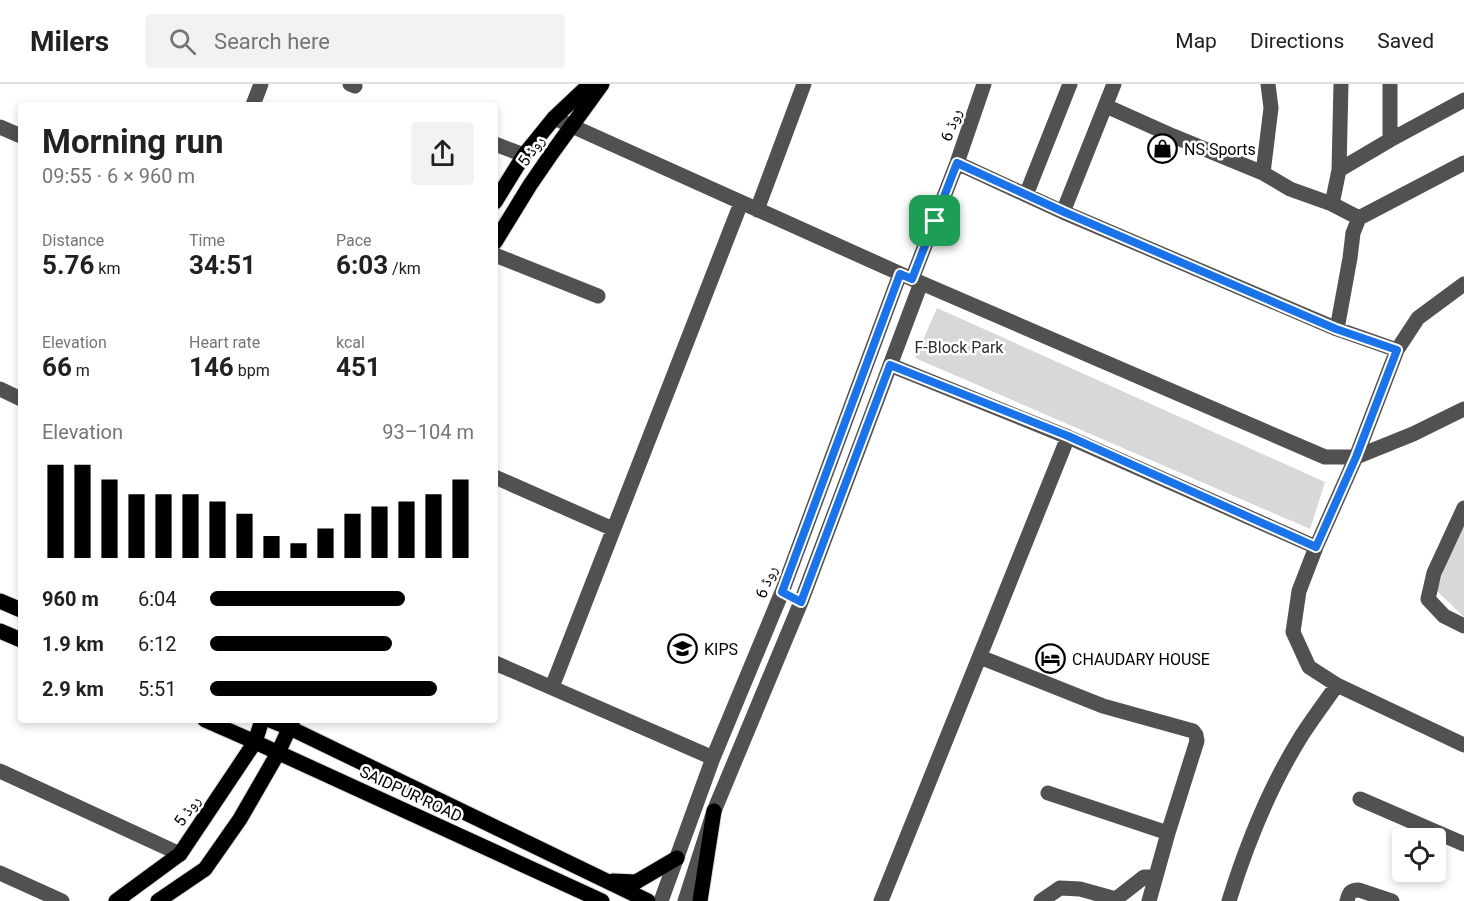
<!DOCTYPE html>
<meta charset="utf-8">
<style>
:root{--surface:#fff;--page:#f2f2f2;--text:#202124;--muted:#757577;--line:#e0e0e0;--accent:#000}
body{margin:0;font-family:Roboto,"Noto Naskh Arabic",sans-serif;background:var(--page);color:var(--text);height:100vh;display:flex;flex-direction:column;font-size:22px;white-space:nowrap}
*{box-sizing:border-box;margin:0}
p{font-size:20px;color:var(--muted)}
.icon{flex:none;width:33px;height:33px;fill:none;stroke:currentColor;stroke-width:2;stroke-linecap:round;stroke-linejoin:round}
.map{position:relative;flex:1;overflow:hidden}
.sheet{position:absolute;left:18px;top:18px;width:480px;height:621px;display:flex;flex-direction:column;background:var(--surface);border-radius:6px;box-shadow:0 3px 9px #0003}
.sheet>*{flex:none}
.buttons{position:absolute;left:1392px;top:744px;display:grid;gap:12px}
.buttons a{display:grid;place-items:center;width:54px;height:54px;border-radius:6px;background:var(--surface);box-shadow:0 3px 9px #0003;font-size:30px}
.pin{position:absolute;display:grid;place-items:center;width:51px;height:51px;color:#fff;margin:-26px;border-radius:12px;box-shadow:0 3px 9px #0006}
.round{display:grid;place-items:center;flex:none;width:63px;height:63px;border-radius:6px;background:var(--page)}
.head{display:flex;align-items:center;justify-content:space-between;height:102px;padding:0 24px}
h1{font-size:33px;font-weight:700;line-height:45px}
.stats{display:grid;grid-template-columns:repeat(3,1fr);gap:9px;height:102px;padding:6px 24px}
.stats div{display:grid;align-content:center}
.stats b{font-size:26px;font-weight:700}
.stats small{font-size:16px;font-weight:400}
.stats p{font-size:16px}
.chart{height:168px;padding:12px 24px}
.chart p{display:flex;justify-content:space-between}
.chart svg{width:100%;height:108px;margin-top:6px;stroke:var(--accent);stroke-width:6}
ul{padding:0 24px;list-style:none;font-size:20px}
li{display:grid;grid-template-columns:96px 72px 1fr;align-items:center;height:45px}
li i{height:15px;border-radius:8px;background:var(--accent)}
header{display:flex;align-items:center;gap:36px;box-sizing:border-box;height:84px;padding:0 30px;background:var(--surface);border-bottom:2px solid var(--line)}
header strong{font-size:28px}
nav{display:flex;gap:33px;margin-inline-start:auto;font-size:21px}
.search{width:420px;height:54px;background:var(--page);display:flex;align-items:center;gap:15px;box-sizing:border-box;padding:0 21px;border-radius:6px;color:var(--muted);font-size:22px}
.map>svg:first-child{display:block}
.green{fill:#d8d8d8}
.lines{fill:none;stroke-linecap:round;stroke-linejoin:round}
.major-casing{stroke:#dbdbdb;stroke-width:17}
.minor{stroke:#515151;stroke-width:15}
.major{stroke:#000;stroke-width:15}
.route-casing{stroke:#fff;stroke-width:12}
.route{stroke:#1a73e8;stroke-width:8}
.labels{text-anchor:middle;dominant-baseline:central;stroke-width:5;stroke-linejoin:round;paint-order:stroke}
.street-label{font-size:16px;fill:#000;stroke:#fff}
.poi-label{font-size:16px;fill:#000;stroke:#fff;text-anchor:start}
.park-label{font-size:16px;fill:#2f2f2f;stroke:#fff}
</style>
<header>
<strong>Milers</strong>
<div class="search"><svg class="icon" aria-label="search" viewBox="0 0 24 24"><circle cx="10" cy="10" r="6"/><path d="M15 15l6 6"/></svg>Search here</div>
<nav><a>Map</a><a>Directions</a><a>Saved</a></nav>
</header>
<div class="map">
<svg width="1464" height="817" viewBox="0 0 1464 817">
<rect width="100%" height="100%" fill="#fff"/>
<path class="green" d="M 937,224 L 1325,398 L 1310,445 L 915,274 Z
M 1464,443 L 1464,533 L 1437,507 L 1456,447 Z"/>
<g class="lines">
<defs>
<path id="major" d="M 495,118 L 524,71 L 554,34 L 590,0
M 495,158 L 530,101 L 552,69 L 602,0
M 0,517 L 21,526
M 0,547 L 21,556
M 205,636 L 255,658 L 602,817
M 270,636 L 290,644 L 648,817
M 613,797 L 636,798 L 677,774
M 116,817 L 180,770 L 255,658 L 262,636
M 158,817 L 205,785 L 240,735 L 278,669 L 293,636
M 700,817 L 714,727"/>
</defs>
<use href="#major" class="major-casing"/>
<path class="minor" d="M 350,0 L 355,2
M 1390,0 L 1390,56
M 253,21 L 261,0
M 1106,22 L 1173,52 L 1263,89 L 1290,105 L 1332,120 L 1359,134
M 554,34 L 912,195 L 1325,373 L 1356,373 L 1413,350 L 1464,325
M 0,43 L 21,52
M 495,60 L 524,71
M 957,79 L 1063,128 L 1337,245 L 1397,266
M 1339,86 L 1390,56 L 1464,16
M 1263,89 L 1271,24 L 1268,0
M 1026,111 L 1070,0
M 1332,120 L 1339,86 L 1341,0
M 757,126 L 804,0
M 1063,128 L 1114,0
M 495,171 L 598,212
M 912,195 L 957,79 L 984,0
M 1464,200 L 1418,234 L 1397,266 L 1356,373 L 1316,463 L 1299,507 L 1293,548 L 1309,583 L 1337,601 L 1464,661
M 1337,245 L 1350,174 L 1353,149 L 1359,134 L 1464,79
M 0,305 L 21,315
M 1068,353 L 1316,463
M 495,393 L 613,445
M 1464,424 L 1434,489 L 1428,515 L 1444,532 L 1464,542
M 980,573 L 1103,622 L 1193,647 L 1196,651 L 1197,657 L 1168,749 L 1149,817
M 495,579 L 713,674
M 552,603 L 741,119
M 0,687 L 180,770
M 1048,709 L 1168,749
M 1360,715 L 1464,760
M 0,789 L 62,817
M 661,817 L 713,674 L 782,508 L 900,190
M 685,817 L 714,727 L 801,518 L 921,199
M 881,817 L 1068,353 L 890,281
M 1041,817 L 1060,804 L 1080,805 L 1116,815 L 1144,793 L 1155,793
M 1229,817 C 1247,759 1270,702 1302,651 C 1313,634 1325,618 1337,601
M 1347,817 C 1349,809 1350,806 1359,806 L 1392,817"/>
<use href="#major" class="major"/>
</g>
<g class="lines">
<defs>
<path id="route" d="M 957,79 L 1064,128 L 1336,245 L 1397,266 L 1356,373 L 1316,463 L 1068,352 L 890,281 L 801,518 L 782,508 L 900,190 L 912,195 Z"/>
</defs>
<use href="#route" class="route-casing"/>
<use href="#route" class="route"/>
</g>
<defs>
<symbol id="shop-ring" viewBox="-11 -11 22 22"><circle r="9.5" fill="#fff" stroke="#000" stroke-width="1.5"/><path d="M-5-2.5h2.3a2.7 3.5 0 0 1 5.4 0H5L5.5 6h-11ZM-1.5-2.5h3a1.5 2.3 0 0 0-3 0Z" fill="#000"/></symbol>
<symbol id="school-ring" viewBox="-11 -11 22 22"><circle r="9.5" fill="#fff" stroke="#000" stroke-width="1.5"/><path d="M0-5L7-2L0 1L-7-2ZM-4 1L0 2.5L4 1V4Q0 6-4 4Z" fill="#000"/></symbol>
<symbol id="hotel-ring" viewBox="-11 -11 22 22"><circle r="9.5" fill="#fff" stroke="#000" stroke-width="1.5"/><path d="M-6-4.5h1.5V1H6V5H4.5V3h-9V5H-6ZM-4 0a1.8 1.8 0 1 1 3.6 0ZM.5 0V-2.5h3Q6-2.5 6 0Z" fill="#000"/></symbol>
</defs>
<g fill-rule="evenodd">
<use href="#shop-ring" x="1146" y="48" width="33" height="33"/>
<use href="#school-ring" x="666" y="548" width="33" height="33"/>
<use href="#hotel-ring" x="1034" y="558" width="33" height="33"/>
</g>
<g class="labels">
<g class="street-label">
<text transform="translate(951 41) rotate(-71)">روڈ 6</text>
<text transform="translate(531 67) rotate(-56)">روڈ 5</text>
<text transform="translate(766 498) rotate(-69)">روڈ 6</text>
<text transform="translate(411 710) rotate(25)">SAIDPUR ROAD</text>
<text transform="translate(187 727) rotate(-56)">روڈ 5</text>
</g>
<g class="poi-label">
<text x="1184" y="65">NS Sports</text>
<text x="704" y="565">KIPS</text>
<text x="1072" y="575">CHAUDARY HOUSE</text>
</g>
<g class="park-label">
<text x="959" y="263">F-Block Park</text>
</g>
</g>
</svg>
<div class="buttons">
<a><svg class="icon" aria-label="locate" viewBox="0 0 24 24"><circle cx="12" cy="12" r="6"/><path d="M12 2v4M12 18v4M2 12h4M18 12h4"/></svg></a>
</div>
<div class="pin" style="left:935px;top:137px;background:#1e9e55"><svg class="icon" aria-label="arrive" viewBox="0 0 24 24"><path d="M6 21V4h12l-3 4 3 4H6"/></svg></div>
<section class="sheet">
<div class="head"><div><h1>Morning run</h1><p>09:55 · 6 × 960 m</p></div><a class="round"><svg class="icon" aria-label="share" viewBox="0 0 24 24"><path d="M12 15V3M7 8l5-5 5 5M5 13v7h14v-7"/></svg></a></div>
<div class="stats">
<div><p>Distance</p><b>5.76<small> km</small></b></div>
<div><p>Time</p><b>34:51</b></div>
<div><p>Pace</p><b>6:03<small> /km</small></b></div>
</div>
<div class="stats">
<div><p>Elevation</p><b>66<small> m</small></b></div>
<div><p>Heart rate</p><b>146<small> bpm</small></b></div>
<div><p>kcal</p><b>451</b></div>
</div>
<div class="chart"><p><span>Elevation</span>93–104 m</p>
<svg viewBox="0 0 160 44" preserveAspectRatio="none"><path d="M5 44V6M15 44V6M25 44V12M35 44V18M45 44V18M55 44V18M65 44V21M75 44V26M85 44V35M95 44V38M105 44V32M115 44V26M125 44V23M135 44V21M145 44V18M155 44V12"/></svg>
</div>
<ul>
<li><b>960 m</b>6:04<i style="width:74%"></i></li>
<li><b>1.9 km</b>6:12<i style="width:69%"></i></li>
<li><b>2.9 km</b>5:51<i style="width:86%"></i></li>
</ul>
</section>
</div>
